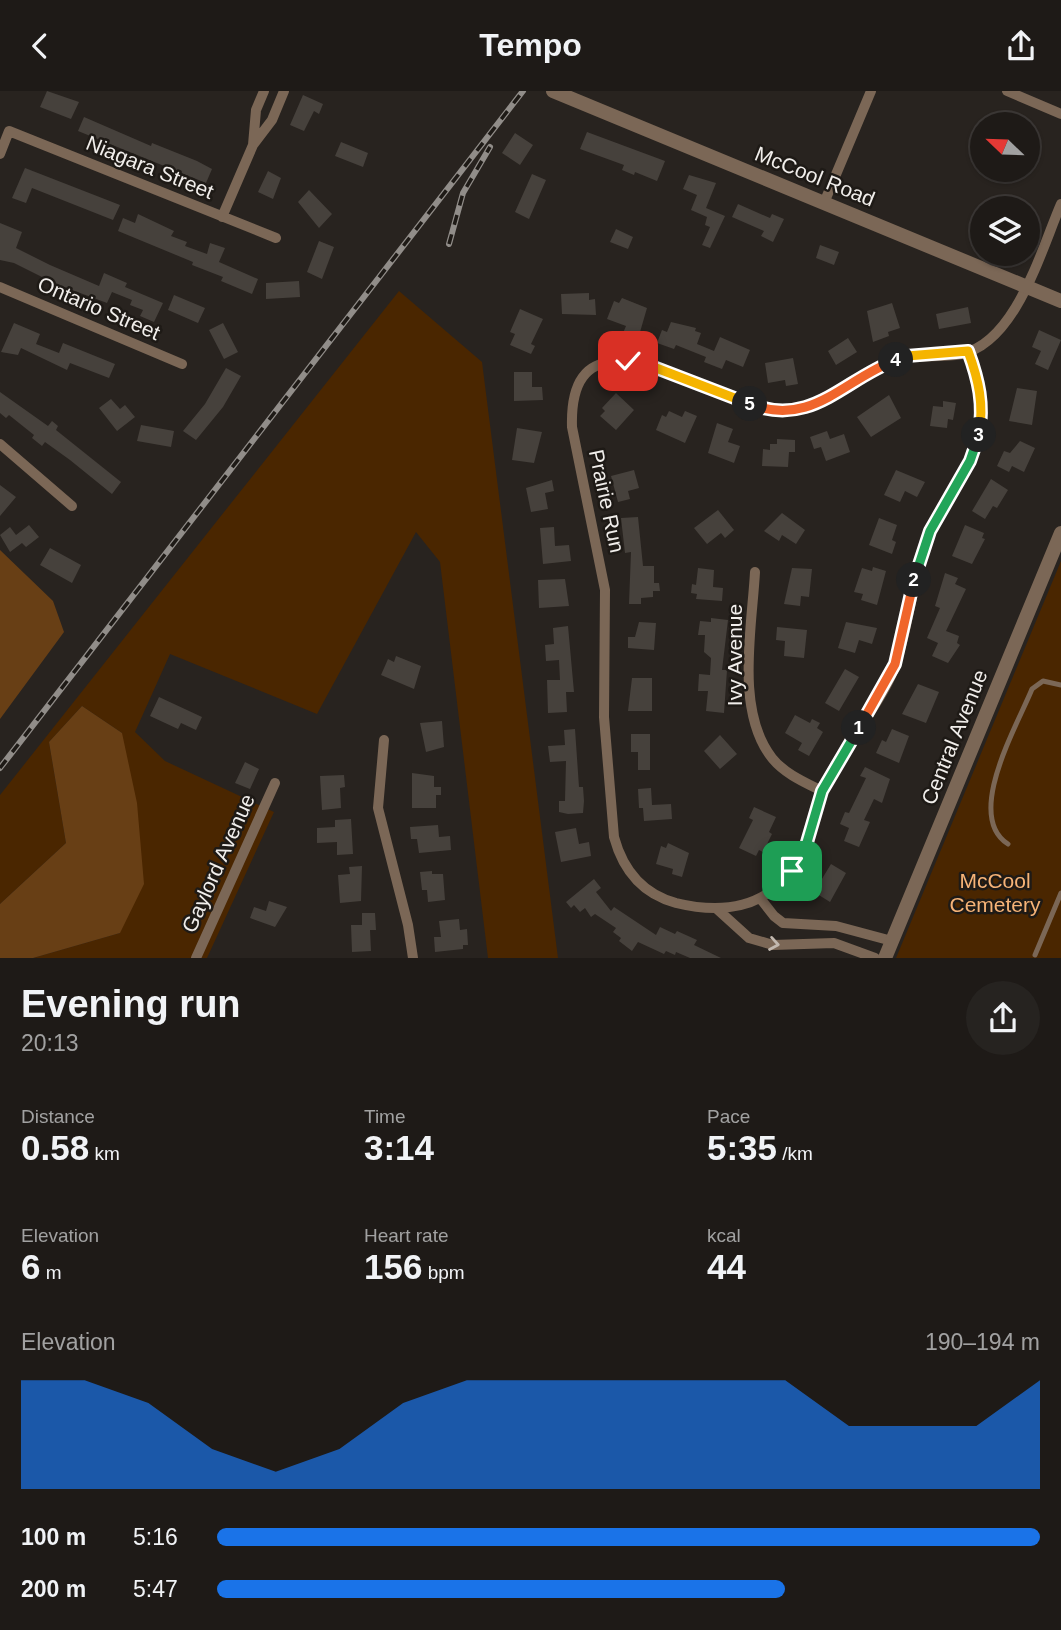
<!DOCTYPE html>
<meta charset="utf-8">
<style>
:root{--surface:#1e1a17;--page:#262320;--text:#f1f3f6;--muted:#a1a1a1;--line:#3c3836;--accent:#1a73e8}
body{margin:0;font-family:Arial,sans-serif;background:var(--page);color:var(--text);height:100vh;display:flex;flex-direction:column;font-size:26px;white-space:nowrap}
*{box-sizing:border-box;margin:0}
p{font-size:23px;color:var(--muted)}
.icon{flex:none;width:38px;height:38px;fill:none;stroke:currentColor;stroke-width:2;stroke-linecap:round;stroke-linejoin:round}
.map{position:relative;height:867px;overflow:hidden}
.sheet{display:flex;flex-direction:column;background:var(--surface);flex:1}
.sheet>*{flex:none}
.needle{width:46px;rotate:293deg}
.controls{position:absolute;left:970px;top:21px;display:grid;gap:14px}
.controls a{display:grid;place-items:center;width:70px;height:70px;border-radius:50%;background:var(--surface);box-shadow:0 2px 5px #0004,0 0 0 2px var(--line);font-size:35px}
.pin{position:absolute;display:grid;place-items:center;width:60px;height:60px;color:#fff;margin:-30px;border-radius:14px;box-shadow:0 4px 10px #0006}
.km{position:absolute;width:35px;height:35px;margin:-18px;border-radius:50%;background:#222;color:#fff;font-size:19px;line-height:35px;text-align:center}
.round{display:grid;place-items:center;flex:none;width:74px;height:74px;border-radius:37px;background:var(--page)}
.summary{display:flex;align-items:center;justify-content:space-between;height:119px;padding:0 21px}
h1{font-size:38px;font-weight:700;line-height:52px}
.figures{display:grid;grid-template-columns:repeat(3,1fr);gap:10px;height:119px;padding:7px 21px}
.figures div{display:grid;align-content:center}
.figures b{font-size:35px;font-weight:700}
.figures small{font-size:19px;font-weight:400}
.figures p{font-size:19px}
.chart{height:196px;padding:14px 21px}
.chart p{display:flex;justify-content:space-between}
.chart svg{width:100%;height:126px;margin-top:7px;fill:var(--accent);opacity:.7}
ul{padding:0 21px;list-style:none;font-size:23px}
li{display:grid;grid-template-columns:112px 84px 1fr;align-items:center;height:52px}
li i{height:18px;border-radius:9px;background:var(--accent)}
header{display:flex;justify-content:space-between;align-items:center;height:91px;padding:0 21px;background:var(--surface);font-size:32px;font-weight:700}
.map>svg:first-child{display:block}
.green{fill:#4a2600}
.water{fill:#683f15}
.building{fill:#46413c}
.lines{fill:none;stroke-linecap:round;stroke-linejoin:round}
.service{stroke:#7b6756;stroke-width:5}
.minor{stroke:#7b6756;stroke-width:10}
.tertiary{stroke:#7b6756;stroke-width:14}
.rail-casing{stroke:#918d89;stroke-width:6}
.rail{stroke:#1e1a16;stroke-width:3.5;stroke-dasharray:10;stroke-linecap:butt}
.oneway{stroke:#c2b8af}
.split-1-casing{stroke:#fff;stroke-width:14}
.split-2-casing{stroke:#fff;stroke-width:14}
.split-3-casing{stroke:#fff;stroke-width:14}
.split-4-casing{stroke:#fff;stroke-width:14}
.split-5-casing{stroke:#fff;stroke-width:14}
.split-6-casing{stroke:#fff;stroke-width:14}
.split-1{stroke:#22a559;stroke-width:9}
.split-2{stroke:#f0652b;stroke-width:9}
.split-3{stroke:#22a559;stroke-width:9}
.split-4{stroke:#f5b400;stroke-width:9}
.split-5{stroke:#f0652b;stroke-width:9}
.split-6{stroke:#f5b400;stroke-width:9}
.labels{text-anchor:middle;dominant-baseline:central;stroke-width:5;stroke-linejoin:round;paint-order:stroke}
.street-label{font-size:21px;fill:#f1eeeb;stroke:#1e1a16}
.park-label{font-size:21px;fill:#f6b377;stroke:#1e1a16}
</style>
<header><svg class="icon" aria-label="back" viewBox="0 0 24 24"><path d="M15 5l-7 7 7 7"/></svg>Tempo<svg class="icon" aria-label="share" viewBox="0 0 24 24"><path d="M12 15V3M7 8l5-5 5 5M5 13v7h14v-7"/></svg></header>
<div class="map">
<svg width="1061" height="867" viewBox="0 0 1061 867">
<rect width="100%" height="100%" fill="#28231f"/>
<path class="green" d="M 399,200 L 482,271 L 558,867 L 488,867 L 440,471 L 416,441 L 317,623 L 170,563 L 135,641 L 165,670 L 274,721 L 207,867 L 33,867 L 120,842 L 122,642 L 82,615 L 49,651 L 66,752 L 0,813 L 0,704 Z
M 1061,470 L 1061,867 L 896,867 Z"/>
<path class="water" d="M 0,459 L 53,510 L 64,541 L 0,628 Z
M 82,615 L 122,642 L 137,712 L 144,793 L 120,842 L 33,867 L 0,867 L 0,813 L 66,752 L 49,651 Z"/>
<path class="building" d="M 47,0 L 79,11 L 71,28 L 40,16 Z
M 303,4 L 323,13 L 319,23 L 314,20 L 304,40 L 290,34 Z
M 84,26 L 151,55 L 152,52 L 197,70 L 212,78 L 206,92 L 78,40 Z
M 587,41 L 665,70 L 657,90 L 635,81 L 634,84 L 622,79 L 624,74 L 580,58 Z
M 515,42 L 533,54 L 520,74 L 502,62 Z
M 341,51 L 368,62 L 363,76 L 335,65 Z
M 25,77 L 120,114 L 113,129 L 32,97 L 26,112 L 12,107 Z
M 268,80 L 281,87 L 273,108 L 258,101 Z
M 532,83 L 546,89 L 529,128 L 515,121 Z
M 689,84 L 716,92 L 706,117 L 725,125 L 710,157 L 702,154 L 710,136 L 705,134 L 707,126 L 691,119 L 697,104 L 683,98 Z
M 309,99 L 332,123 L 319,137 L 298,111 Z
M 738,113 L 770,127 L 772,123 L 784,128 L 773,151 L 761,145 L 764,140 L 732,126 Z
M 138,123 L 174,140 L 171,145 L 187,151 L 185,155 L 207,163 L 210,152 L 225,157 L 219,171 L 258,188 L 252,203 L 221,190 L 223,186 L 192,174 L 193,171 L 118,140 L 123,127 L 135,132 Z
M 0,132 L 22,141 L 16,157 L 50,174 L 99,195 L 104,182 L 127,192 L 125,196 L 163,212 L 154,231 L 140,225 L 143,219 L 130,214 L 132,209 L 112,201 L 107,212 L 56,193 L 14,172 L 0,169 Z
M 616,138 L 633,146 L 628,158 L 610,151 Z
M 319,150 L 334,156 L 322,188 L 307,181 Z
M 820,154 L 839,161 L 834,174 L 816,167 Z
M 299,190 L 300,206 L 266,208 L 266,192 Z
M 589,202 L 589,209 L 595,208 L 596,224 L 562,223 L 561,203 Z
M 174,204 L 205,217 L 198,232 L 168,219 Z
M 622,207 L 647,217 L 638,248 L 623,242 L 626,235 L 607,228 L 614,210 L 619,212 Z
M 892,212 L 900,237 L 888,241 L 889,245 L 873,251 L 867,220 Z
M 968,216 L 971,232 L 939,238 L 936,223 Z
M 520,218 L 543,228 L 531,253 L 535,255 L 531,263 L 510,254 L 515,243 L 510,241 Z
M 671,231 L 696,237 L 695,240 L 701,242 L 697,253 L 714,260 L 720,246 L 750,259 L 743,276 L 726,269 L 722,278 L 704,271 L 706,266 L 676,254 L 674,258 L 657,252 L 662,239 L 667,241 Z
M 14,232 L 40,243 L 36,253 L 59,262 L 63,252 L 115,273 L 109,287 L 70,272 L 67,279 L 21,257 L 18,264 L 1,261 Z
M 223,232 L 238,261 L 224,268 L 209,239 Z
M 1039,239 L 1061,249 L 1048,279 L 1035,273 L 1041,260 L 1032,256 Z
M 848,247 L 857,261 L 836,274 L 828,260 Z
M 793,267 L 798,293 L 786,295 L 785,289 L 768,292 L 765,272 Z
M 226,277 L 241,285 L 223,316 L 196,349 L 183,340 L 205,313 Z
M 514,281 L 532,281 L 532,296 L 542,296 L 543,309 L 514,310 Z
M 1017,297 L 1037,300 L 1032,334 L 1009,330 Z
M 0,301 L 48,335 L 52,330 L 58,335 L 56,339 L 121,391 L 112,403 L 70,369 L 45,351 L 42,355 L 32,347 L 34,344 L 9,324 L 6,327 L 0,322 Z
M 616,302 L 634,319 L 616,339 L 600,325 L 605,320 L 602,317 Z
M 889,304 L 901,327 L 871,346 L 857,326 Z
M 111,308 L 120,318 L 125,314 L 135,326 L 117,340 L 99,317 Z
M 943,310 L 956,312 L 953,329 L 948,328 L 947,337 L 930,335 L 933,315 L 943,316 Z
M 669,320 L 682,326 L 685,320 L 697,325 L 685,352 L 656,339 L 662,324 L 666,326 Z
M 717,332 L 733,338 L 728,351 L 740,355 L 734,372 L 708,362 Z
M 141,334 L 174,340 L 171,356 L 137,350 Z
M 517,337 L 542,341 L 534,372 L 512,369 Z
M 827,340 L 830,348 L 844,343 L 850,361 L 826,370 L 821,356 L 814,358 L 810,346 Z
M 777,348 L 795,349 L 795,361 L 789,361 L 788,376 L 762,375 L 763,358 L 770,359 L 770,353 L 777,353 Z
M 1020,350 L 1035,357 L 1024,381 L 1012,375 L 1009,381 L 997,375 L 1004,360 L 1010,362 Z
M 634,379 L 639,397 L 628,400 L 630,408 L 618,411 L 611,385 Z
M 896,379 L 925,391 L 917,406 L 905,400 L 900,411 L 884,404 Z
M 991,388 L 1008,399 L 997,417 L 993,415 L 985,428 L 972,420 Z
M 552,389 L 554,400 L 545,402 L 548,418 L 531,421 L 526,397 Z
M 0,394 L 16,406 L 0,425 Z
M 718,419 L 734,439 L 725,447 L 721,442 L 707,453 L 694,437 Z
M 782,422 L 805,439 L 796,453 L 782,444 L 779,450 L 764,440 Z
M 638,426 L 643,475 L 654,475 L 654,492 L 659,492 L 660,500 L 653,500 L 653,506 L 641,507 L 641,513 L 629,513 L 631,461 L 625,462 L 621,427 Z
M 879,427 L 897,434 L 892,449 L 896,451 L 892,463 L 869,454 Z
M 29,434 L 39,446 L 26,456 L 22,452 L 10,461 L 0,444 L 10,436 L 16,444 Z
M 965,434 L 984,442 L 982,447 L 985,448 L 972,473 L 952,465 Z
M 554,436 L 555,455 L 569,454 L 571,470 L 543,473 L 540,437 Z
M 50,457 L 81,474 L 72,492 L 40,474 Z
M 873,476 L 886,480 L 877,514 L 861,509 L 863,503 L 854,501 L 862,477 L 872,480 Z
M 698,477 L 714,479 L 713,496 L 723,497 L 722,510 L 696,508 L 697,503 L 691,502 L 692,493 L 696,494 Z
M 792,477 L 812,478 L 809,506 L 801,505 L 800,515 L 784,513 Z
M 945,482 L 958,487 L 955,493 L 966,498 L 946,540 L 959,545 L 957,552 L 960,554 L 948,572 L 932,565 L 938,552 L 927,547 L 940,517 L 935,515 Z
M 565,488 L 569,515 L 539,517 L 538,489 Z
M 711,527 L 728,529 L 722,579 L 727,579 L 724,622 L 706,620 L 708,600 L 698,600 L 699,583 L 710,584 L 711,567 L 704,561 L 705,544 L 698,544 L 700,530 L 711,531 Z
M 639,531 L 656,532 L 654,559 L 628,557 L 628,546 L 635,546 Z
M 846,531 L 877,537 L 872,553 L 859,549 L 855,562 L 838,557 Z
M 568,535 L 574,601 L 566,601 L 567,621 L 548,622 L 547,589 L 560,589 L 559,569 L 546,570 L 545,554 L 554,553 L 553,537 Z
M 777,536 L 807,539 L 804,567 L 784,565 L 785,550 L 776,549 Z
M 396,565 L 421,575 L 414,598 L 381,584 L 388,568 L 394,571 Z
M 845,578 L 859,586 L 839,620 L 825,612 Z
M 632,587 L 652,587 L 652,620 L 628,620 Z
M 918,593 L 939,601 L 926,632 L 902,623 Z
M 159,606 L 202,626 L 196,639 L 181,632 L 178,638 L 150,625 Z
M 795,624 L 810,632 L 812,628 L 820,632 L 817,637 L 823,641 L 809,665 L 798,659 L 802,652 L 785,642 Z
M 442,630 L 444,656 L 426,661 L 420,632 Z
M 575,638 L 579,696 L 583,696 L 584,710 L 583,722 L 568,723 L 559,721 L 559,710 L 565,710 L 566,670 L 550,671 L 548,655 L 565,654 L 564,639 Z
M 892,638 L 909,645 L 899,672 L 876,662 L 882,649 L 886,651 Z
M 631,643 L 650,643 L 650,679 L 638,679 L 638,661 L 631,661 Z
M 720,644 L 737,663 L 720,678 L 704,660 Z
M 245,671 L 259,678 L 250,698 L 235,692 Z
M 865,676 L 890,688 L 882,712 L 874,708 L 864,729 L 870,731 L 859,756 L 844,750 L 849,737 L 840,733 L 845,721 L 849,722 L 866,687 L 860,685 Z
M 412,682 L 434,685 L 434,696 L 441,696 L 441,704 L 436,704 L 436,717 L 412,717 Z
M 344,684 L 345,696 L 340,697 L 341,717 L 322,719 L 320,685 Z
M 651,697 L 652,714 L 671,713 L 672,728 L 644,730 L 643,717 L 639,717 L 638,698 Z
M 754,716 L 776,726 L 769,741 L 772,743 L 763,761 L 759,759 L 756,765 L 739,757 L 753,729 L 749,727 Z
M 351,728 L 353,763 L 337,764 L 337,751 L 317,752 L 317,737 L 335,736 L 335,729 Z
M 438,734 L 439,746 L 450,745 L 451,759 L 419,762 L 417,748 L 411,748 L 410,736 Z
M 576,737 L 579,753 L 589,751 L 591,765 L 561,771 L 555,741 Z
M 668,752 L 689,762 L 682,786 L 672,783 L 673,778 L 656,773 L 661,755 L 666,757 Z
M 831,773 L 846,782 L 830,811 L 814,801 Z
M 362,775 L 361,810 L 340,812 L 338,784 L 350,783 L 349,776 Z
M 432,780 L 432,783 L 443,783 L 445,809 L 428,811 L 427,799 L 422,799 L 420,781 Z
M 594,788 L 601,797 L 596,801 L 611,820 L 614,816 L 656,844 L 660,836 L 675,843 L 677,840 L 697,849 L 694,854 L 721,867 L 690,867 L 676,861 L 675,864 L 666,860 L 664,863 L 638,851 L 632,860 L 619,850 L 621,847 L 613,841 L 616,837 L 595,823 L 591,826 L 585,817 L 580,821 L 574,814 L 571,817 L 566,811 Z
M 269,810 L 287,816 L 275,836 L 250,827 L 254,816 L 266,820 Z
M 362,822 L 375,822 L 376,839 L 370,839 L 371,860 L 352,861 L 351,834 L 362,834 Z
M 459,828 L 460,839 L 467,838 L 468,854 L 463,854 L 463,858 L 435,861 L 434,846 L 441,846 L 439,830 Z"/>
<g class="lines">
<path class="service" d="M 1008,753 C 964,725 1017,635 1032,598 L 1043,590 L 1061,594
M 1035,864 L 1061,802"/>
<path class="minor" d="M 1007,0 L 1061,23
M 253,54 L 256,19 L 264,0
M 0,63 L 9,40 L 276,147
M 824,112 L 871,0
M 222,126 L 253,54 L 272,29 L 284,0
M 0,196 L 182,273
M 968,260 C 978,289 985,313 980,343 C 973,379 943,408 930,442 C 911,488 910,539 891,585 C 873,625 840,658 823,698 C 808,733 809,765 780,793 C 751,820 713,821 676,812 C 643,803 623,779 614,746 L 604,626 L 605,499 L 572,336 C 568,200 718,318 782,319 C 825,319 850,288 887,272 C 912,261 936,268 961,263 C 1016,252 1041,159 1061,113
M 0,353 L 72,415
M 755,481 C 752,537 735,620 772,667 C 785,683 804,691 822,700
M 384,649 L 378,717 L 408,834 L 413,867
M 760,807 L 774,825 L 783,832 L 836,835 L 892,850
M 717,818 L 749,847 L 773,854 L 834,852 L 875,867
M 196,867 L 275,692"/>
<path class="tertiary" d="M 553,0 L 1061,210
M 885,867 L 1061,442"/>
<defs>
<path id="rail" d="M 449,153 L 463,102 L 490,56
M 0,677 L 523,0"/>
</defs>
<use href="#rail" class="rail-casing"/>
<use href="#rail" class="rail"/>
</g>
<defs><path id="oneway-chevron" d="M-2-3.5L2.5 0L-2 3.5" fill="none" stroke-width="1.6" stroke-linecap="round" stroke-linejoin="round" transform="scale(1.75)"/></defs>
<use class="oneway" href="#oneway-chevron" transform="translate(774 853) rotate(10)"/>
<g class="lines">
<defs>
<path id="split-1" d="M 792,780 L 803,765 L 822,700 L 859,637"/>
<path id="split-2" d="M 859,637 L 895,573 L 914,489"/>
<path id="split-3" d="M 914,489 L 930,440 L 970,370 L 979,344"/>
<path id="split-4" d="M 896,269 L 907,265 L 968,260 C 979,290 984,313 979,344"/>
<path id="split-5" d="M 750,313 C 812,337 844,288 896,269"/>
<path id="split-6" d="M 628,270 L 651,275 L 750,313"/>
</defs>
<use href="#split-1" class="split-1-casing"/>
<use href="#split-2" class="split-2-casing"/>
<use href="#split-3" class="split-3-casing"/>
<use href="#split-4" class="split-4-casing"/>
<use href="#split-5" class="split-5-casing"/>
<use href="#split-6" class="split-6-casing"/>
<use href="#split-1" class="split-1"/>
<use href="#split-2" class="split-2"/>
<use href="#split-3" class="split-3"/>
<use href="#split-4" class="split-4"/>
<use href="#split-5" class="split-5"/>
<use href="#split-6" class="split-6"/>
</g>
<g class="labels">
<g class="street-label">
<text transform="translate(150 76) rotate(22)">Niagara Street</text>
<text transform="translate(815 85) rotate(22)">McCool Road</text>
<text transform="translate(99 217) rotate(23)">Ontario Street</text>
<text transform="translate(607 410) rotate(78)">Prairie Run</text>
<text transform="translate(734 564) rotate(-90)">Ivy Avenue</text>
<text transform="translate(954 646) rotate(-68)">Central Avenue</text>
<text transform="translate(218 772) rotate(-66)">Gaylord Avenue</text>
</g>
<g class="park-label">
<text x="995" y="789">McCool<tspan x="995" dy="24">Cemetery</tspan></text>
</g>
</g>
</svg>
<div class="controls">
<a><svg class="needle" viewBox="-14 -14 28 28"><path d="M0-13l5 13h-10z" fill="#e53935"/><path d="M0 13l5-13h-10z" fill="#a1a1a1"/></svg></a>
<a><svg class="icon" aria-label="layers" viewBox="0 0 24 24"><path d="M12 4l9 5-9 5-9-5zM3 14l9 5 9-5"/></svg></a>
</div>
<div class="pin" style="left:792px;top:780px;background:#1e9e55"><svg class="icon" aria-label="arrive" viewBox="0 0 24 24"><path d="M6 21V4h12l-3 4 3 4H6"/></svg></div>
<div class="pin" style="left:628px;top:270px;background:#d93025"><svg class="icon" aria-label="check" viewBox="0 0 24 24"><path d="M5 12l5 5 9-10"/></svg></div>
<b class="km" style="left:859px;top:637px">1</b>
<b class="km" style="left:914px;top:489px">2</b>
<b class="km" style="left:979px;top:344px">3</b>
<b class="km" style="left:896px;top:269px">4</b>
<b class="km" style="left:750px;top:313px">5</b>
</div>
<section class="sheet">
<div class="summary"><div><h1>Evening run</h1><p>20:13</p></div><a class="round"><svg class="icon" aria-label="share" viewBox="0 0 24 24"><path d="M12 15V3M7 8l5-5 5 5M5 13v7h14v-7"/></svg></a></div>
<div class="figures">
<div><p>Distance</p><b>0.58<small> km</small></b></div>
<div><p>Time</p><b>3:14</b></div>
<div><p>Pace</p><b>5:35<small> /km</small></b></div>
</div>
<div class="figures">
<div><p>Elevation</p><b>6<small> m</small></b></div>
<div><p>Heart rate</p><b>156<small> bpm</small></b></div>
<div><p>kcal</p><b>44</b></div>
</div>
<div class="chart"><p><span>Elevation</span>190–194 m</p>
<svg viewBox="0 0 160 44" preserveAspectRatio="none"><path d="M0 44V6L10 6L20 14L30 30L40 38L50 30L60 14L70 6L80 6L90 6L100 6L110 6L120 6L130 22L140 22L150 22L160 6V44z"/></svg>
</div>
<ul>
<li><b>100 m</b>5:16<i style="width:100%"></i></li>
<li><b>200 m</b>5:47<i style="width:69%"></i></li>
</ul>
</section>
